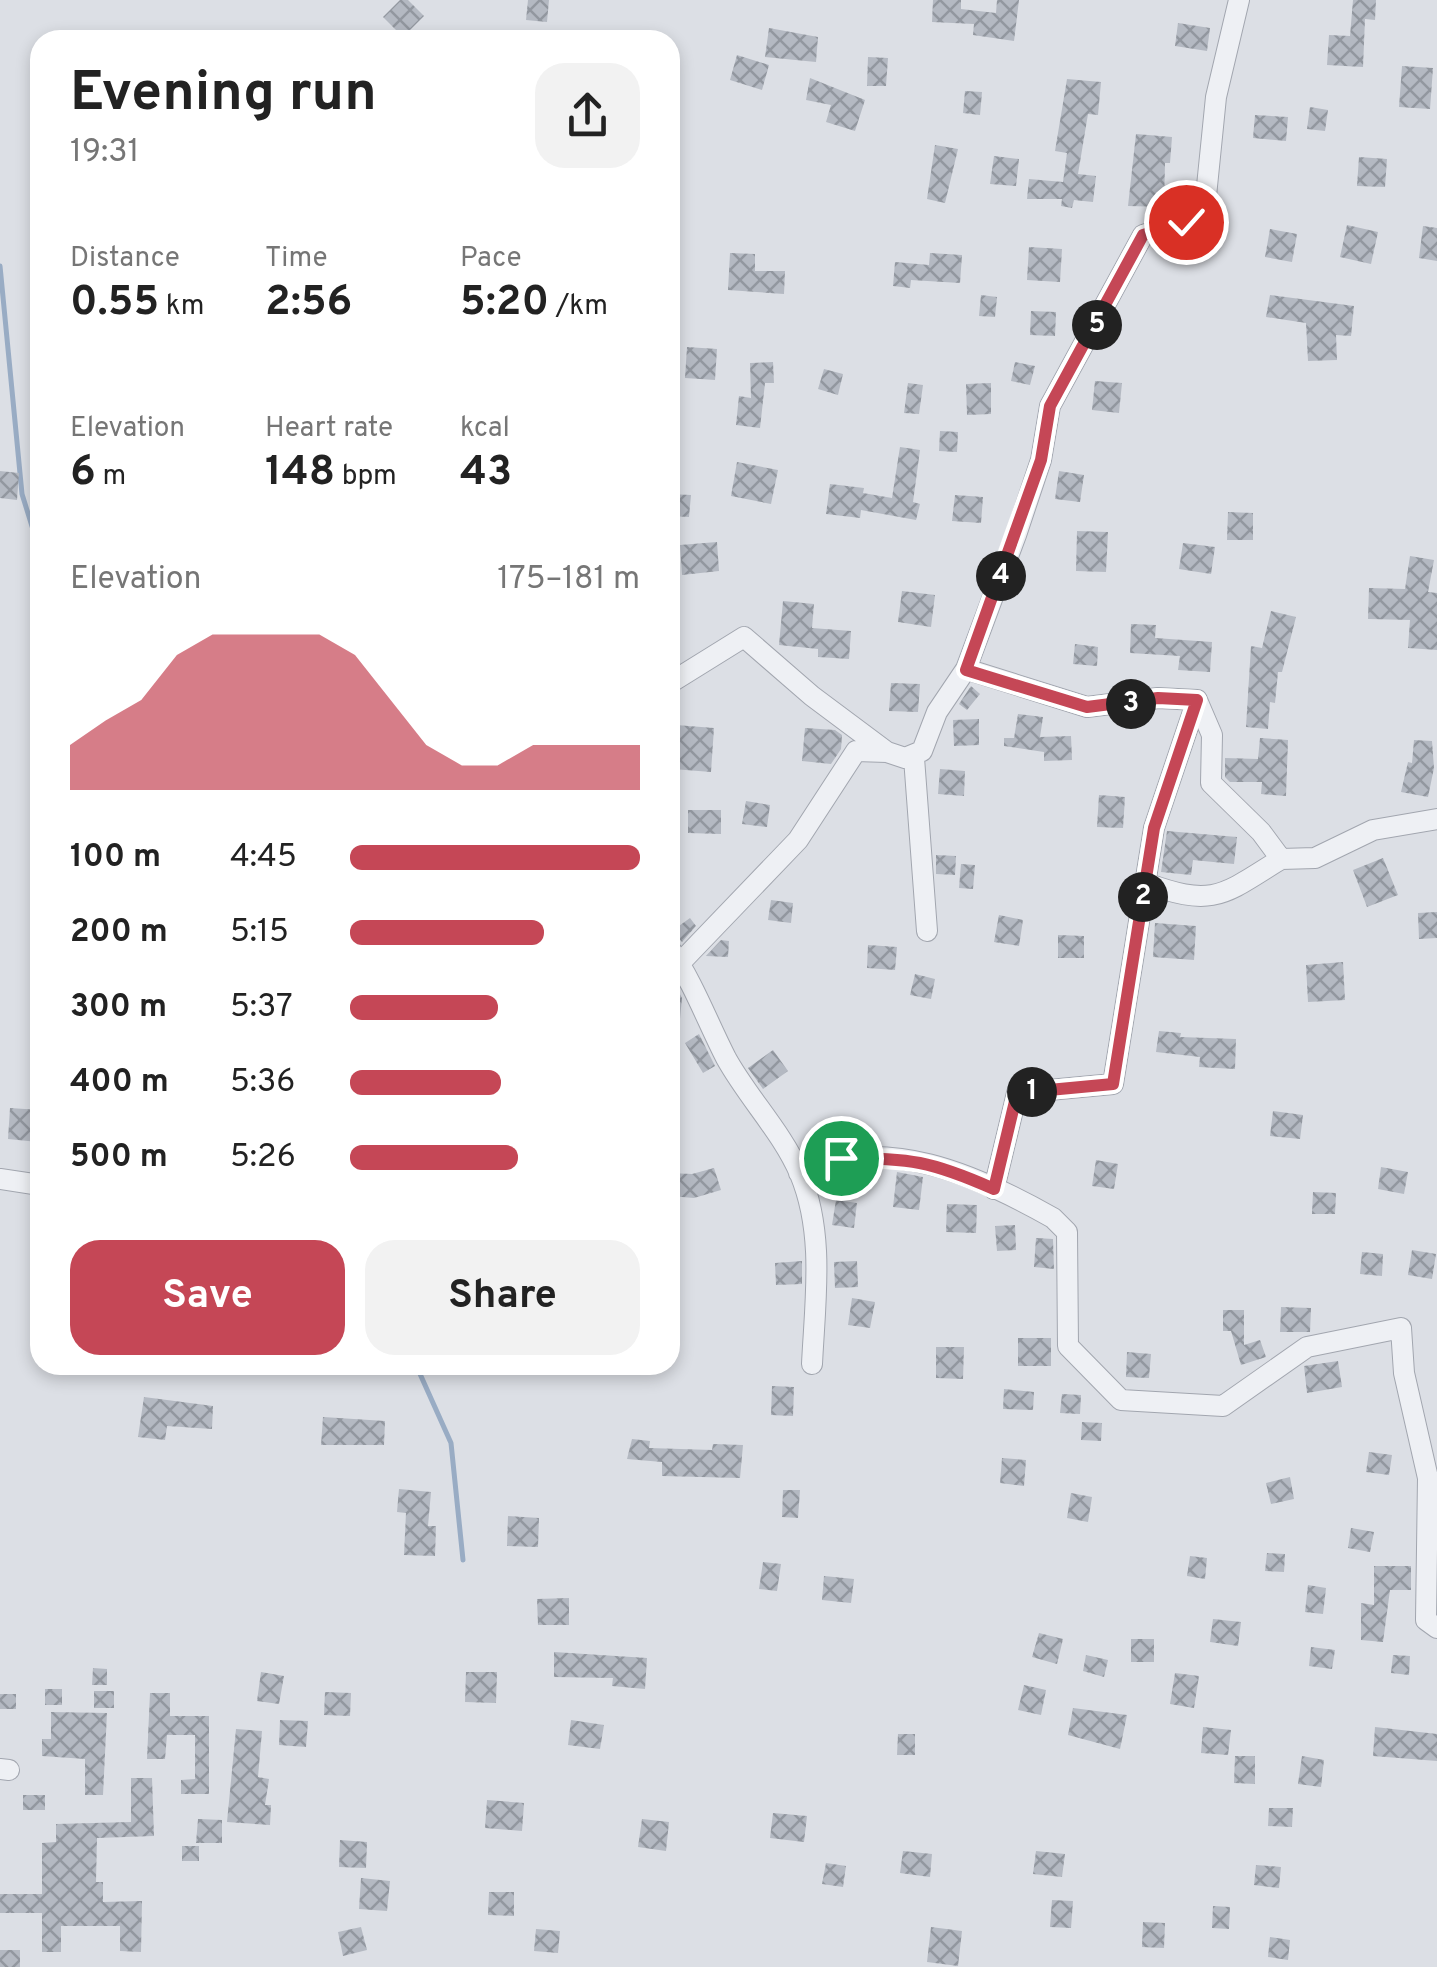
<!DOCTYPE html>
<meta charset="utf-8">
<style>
:root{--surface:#fff;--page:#f2f2f2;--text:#222;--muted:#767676;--accent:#c54756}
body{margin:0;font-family:Overpass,sans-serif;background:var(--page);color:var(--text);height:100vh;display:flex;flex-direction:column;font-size:38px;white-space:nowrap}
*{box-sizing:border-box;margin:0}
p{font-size:32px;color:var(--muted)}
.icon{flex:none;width:55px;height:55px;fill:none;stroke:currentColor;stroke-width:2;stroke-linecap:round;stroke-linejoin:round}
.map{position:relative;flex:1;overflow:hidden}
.details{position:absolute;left:30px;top:30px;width:650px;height:1345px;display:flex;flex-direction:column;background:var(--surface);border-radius:30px;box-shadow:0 5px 15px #0003}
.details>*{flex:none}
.pin{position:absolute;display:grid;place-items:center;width:85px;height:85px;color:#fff;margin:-42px;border:5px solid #fff;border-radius:50%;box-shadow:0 2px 10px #0007}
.km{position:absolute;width:50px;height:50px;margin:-25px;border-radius:50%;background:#222;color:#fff;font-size:28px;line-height:50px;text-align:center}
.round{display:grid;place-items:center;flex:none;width:105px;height:105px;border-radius:30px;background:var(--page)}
.headline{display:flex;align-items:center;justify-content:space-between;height:170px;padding:0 40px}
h1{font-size:55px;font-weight:700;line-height:75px}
.stats{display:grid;grid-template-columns:repeat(3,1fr);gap:15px;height:170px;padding:10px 40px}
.stats div{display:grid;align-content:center}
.stats b{font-size:42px;font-weight:700}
.stats small{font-size:28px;font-weight:400}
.stats p{font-size:28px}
.chart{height:280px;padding:20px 40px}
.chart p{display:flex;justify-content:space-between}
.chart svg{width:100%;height:180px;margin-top:10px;fill:var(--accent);opacity:.7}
.action{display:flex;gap:20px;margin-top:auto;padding:20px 40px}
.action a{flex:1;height:115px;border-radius:30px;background:var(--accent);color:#fff;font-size:40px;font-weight:700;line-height:115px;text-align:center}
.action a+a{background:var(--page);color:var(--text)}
ul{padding:0 40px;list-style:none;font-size:32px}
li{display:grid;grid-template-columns:160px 120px 1fr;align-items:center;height:75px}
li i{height:25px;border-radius:12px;background:var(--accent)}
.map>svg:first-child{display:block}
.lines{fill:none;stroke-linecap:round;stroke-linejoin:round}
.stream{stroke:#99acc4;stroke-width:5}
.building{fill:url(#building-cross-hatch)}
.minor-casing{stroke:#a2a6af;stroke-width:22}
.minor{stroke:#eef0f4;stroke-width:20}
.route-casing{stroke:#fff;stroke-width:20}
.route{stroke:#c54756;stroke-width:12}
</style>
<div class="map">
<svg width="1437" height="1967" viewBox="0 0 1437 1967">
<defs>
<pattern id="building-cross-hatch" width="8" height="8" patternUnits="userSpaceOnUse" patternTransform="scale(2.5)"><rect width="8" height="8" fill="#b4b9c2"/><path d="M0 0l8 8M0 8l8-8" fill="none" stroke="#92979f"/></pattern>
</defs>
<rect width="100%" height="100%" fill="#dcdfe5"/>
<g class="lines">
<path class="stream" d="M 0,266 L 22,494 L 40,552
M 416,1365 L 451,1443 L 463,1560"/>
</g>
<path class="building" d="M 400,0 L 408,0 L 424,16 L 403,37 L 383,17 Z
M 528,0 L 549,0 L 547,22 L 526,20 Z
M 933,0 L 961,0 L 961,9 L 996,13 L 997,0 L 1019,0 L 1014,41 L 973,35 L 974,24 L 932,22 Z
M 1353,0 L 1376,0 L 1375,20 L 1365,19 L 1363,67 L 1327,65 L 1329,35 L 1350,36 Z
M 1178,23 L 1210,28 L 1207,51 L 1175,46 Z
M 769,28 L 818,37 L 816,62 L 765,57 Z
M 737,55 L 769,65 L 762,90 L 730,80 Z
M 868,57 L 888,58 L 886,86 L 867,86 Z
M 1402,66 L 1433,68 L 1430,109 L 1399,107 Z
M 810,78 L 865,100 L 855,131 L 826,122 L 831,105 L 806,100 Z
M 1067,79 L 1101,82 L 1098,115 L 1088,114 L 1078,174 L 1096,176 L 1093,202 L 1074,200 L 1072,208 L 1061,206 L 1062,199 L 1027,199 L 1029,179 L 1063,182 L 1067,153 L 1055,151 Z
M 965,91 L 982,92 L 980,115 L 963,113 Z
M 1310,107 L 1328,110 L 1325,131 L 1307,129 Z
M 1255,115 L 1288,117 L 1286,141 L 1253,138 Z
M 1136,134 L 1172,137 L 1170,163 L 1165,163 L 1164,207 L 1128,206 Z
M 935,145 L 958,149 L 945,203 L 927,199 Z
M 994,156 L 1019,159 L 1016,186 L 990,184 Z
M 1359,157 L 1387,159 L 1385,187 L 1357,186 Z
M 1347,225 L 1378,232 L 1371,264 L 1340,257 Z
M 1423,226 L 1437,228 L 1437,261 L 1419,258 Z
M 1270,229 L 1297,234 L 1292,262 L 1265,257 Z
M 1029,247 L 1062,249 L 1060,282 L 1027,280 Z
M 730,253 L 755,254 L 755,271 L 785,271 L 784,294 L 728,290 Z
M 930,253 L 962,255 L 960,283 L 911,280 L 910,288 L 893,286 L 895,262 L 929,265 Z
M 981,295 L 997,297 L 995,317 L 979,316 Z
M 1270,295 L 1354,306 L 1351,336 L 1336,335 L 1337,360 L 1308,361 L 1306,323 L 1266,317 Z
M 1031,311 L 1056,312 L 1055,336 L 1030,335 Z
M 687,347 L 717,349 L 715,380 L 685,378 Z
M 773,362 L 774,383 L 765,383 L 760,428 L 736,425 L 739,396 L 751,398 L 750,363 Z
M 1015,362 L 1035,366 L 1030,385 L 1011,381 Z
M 824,369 L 843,374 L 838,395 L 818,389 Z
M 1095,381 L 1122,383 L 1119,413 L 1092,410 Z
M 908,383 L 923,385 L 919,414 L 904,413 Z
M 991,383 L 991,414 L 967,415 L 966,384 Z
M 940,431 L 958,432 L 957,452 L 939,451 Z
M 900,447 L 920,450 L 913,502 L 920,504 L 916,520 L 861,510 L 860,518 L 826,514 L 830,484 L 864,488 L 863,493 L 892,498 Z
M 737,462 L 778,470 L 771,504 L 731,496 Z
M 0,471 L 19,473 L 17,500 L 0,498 Z
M 1059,471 L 1084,475 L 1080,502 L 1055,499 Z
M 670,494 L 691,495 L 689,517 L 670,516 Z
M 955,495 L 983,497 L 981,523 L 952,521 Z
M 1228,512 L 1253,513 L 1253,540 L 1227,540 Z
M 1077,531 L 1108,532 L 1106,572 L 1076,571 Z
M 717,542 L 719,571 L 682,575 L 680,545 Z
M 1183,543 L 1215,547 L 1211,574 L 1179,569 Z
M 1410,556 L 1434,560 L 1428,592 L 1437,593 L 1437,650 L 1408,648 L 1410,620 L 1368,619 L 1369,588 L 1405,589 Z
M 902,591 L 935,595 L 931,627 L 898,622 Z
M 783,601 L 814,604 L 812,628 L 851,631 L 849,659 L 818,657 L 818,649 L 779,645 Z
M 1271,611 L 1296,617 L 1282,672 L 1278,672 L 1275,703 L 1270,702 L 1268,729 L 1246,727 L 1251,646 L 1262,648 Z
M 1131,624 L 1156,625 L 1155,638 L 1212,642 L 1210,672 L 1178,670 L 1180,656 L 1130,653 Z
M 1075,644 L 1098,647 L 1097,666 L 1073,664 Z
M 891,683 L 920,684 L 918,712 L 889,711 Z
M 971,686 L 980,694 L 967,710 L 959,704 Z
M 1018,714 L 1043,717 L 1040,737 L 1071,736 L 1072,760 L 1044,761 L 1044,752 L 1004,746 L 1004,738 L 1014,738 Z
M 979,719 L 979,745 L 954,746 L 953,720 Z
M 676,725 L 714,728 L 711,772 L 673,769 Z
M 805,728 L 835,730 L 842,735 L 841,749 L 831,764 L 802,761 Z
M 1260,738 L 1288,740 L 1286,796 L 1261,794 L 1262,782 L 1230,782 L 1225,777 L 1225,758 L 1258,759 Z
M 1414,740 L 1432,741 L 1434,768 L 1428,797 L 1401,792 L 1408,762 L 1412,763 Z
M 940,769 L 965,771 L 964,796 L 938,794 Z
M 1099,795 L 1125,797 L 1123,828 L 1097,827 Z
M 746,801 L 770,805 L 767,827 L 742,824 Z
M 688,810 L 721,810 L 721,834 L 688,833 Z
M 1167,831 L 1237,837 L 1234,864 L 1193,860 L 1191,875 L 1161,872 Z
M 936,855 L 956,856 L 955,875 L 936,874 Z
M 1383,858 L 1398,895 L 1367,907 L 1353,870 Z
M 961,864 L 975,865 L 973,889 L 959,888 Z
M 771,900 L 793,903 L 791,923 L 768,920 Z
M 1437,912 L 1437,938 L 1419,939 L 1418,913 Z
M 999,915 L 1023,920 L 1019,946 L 994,942 Z
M 690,918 L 696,926 L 682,942 L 672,931 Z
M 1155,923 L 1196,926 L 1194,960 L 1153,957 Z
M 1058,935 L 1084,936 L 1084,958 L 1058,958 Z
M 721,940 L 729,941 L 728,957 L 706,956 Z
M 868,945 L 897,947 L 895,970 L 867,968 Z
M 1343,962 L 1345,1000 L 1308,1002 L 1306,965 Z
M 915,974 L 935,979 L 931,999 L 910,995 Z
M 670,975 L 682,998 L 680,1019 L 670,1019 Z
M 1159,1031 L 1181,1033 L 1180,1037 L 1236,1039 L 1235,1069 L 1199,1067 L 1200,1057 L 1156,1052 Z
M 699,1034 L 715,1066 L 703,1073 L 685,1043 Z
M 773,1050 L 788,1071 L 763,1089 L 748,1068 Z
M 10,1108 L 40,1110 L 38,1142 L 8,1139 Z
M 1273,1111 L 1303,1115 L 1300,1139 L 1270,1136 Z
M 1096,1160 L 1118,1164 L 1114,1189 L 1092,1186 Z
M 1381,1167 L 1408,1172 L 1404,1194 L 1378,1189 Z
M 714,1168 L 721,1190 L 694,1198 L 670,1196 L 670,1173 L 692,1174 Z
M 897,1172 L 923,1177 L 919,1210 L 893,1207 Z
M 1313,1192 L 1336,1193 L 1335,1214 L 1312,1214 Z
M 836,1200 L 857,1203 L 854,1228 L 832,1225 Z
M 947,1204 L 977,1205 L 976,1233 L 946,1232 Z
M 1015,1225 L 1016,1250 L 997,1251 L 995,1226 Z
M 1036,1238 L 1053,1239 L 1054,1269 L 1034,1267 Z
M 1412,1250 L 1436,1254 L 1432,1279 L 1408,1275 Z
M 1362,1252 L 1383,1254 L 1382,1276 L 1360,1274 Z
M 802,1261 L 802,1284 L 776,1285 L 775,1263 Z
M 857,1261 L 858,1287 L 835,1288 L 834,1262 Z
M 852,1298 L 875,1302 L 870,1328 L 848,1325 Z
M 1281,1307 L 1311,1308 L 1310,1332 L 1280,1332 Z
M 1223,1310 L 1244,1310 L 1244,1345 L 1260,1340 L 1266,1357 L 1241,1365 L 1231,1331 L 1223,1331 Z
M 1018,1338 L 1051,1338 L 1051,1366 L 1018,1366 Z
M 936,1347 L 964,1347 L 963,1379 L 936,1378 Z
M 1127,1352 L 1151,1354 L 1149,1378 L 1126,1377 Z
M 1338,1361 L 1342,1387 L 1307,1393 L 1304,1366 Z
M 772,1386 L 794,1387 L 793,1416 L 771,1415 Z
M 1004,1389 L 1034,1392 L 1033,1410 L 1003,1409 Z
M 1062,1394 L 1081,1395 L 1080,1414 L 1060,1413 Z
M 144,1397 L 213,1406 L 212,1429 L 167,1426 L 165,1440 L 138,1437 Z
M 323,1417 L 385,1421 L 384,1445 L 321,1445 Z
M 1082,1422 L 1102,1423 L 1101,1441 L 1081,1440 Z
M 632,1439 L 650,1441 L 649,1448 L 712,1450 L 713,1444 L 743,1445 L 740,1478 L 662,1476 L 662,1462 L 627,1459 Z
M 1369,1452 L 1392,1455 L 1389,1475 L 1366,1472 Z
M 1002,1458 L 1026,1460 L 1024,1486 L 1000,1483 Z
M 1290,1477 L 1294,1499 L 1271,1504 L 1266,1483 Z
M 399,1489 L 431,1492 L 428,1526 L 436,1526 L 435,1556 L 404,1555 L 406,1513 L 397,1512 Z
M 783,1490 L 800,1490 L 798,1518 L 782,1517 Z
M 1071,1493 L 1092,1497 L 1088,1522 L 1067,1518 Z
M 508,1516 L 539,1518 L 538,1547 L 507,1546 Z
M 1351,1528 L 1374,1532 L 1370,1552 L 1348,1548 Z
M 1267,1553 L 1285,1554 L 1284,1572 L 1265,1571 Z
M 1190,1556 L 1207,1558 L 1205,1579 L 1187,1576 Z
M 763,1562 L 781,1564 L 777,1591 L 759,1589 Z
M 1374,1566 L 1411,1566 L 1411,1590 L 1390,1590 L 1383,1642 L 1361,1640 L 1361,1603 L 1374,1605 Z
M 824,1576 L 854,1579 L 851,1603 L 822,1600 Z
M 1308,1585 L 1326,1588 L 1323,1614 L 1305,1612 Z
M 569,1598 L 569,1625 L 538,1625 L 537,1599 Z
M 1213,1619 L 1241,1622 L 1238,1646 L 1210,1642 Z
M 1039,1633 L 1063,1639 L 1057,1664 L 1032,1657 Z
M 1131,1639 L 1154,1639 L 1154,1662 L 1131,1662 Z
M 1311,1647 L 1335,1650 L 1332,1669 L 1309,1666 Z
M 554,1652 L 647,1658 L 645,1689 L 612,1686 L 613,1678 L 554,1677 Z
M 1086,1655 L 1108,1660 L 1104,1677 L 1083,1671 Z
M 1393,1655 L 1410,1656 L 1409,1675 L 1391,1673 Z
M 93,1668 L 107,1669 L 107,1685 L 92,1685 Z
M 261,1672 L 284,1676 L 279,1704 L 257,1701 Z
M 466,1672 L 497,1672 L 496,1703 L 465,1702 Z
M 1175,1673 L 1199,1676 L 1194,1708 L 1170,1704 Z
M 1024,1685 L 1046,1690 L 1041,1715 L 1018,1710 Z
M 45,1689 L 62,1689 L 62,1705 L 45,1705 Z
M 94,1691 L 114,1691 L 114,1708 L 94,1708 Z
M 325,1692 L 351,1693 L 350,1716 L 324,1715 Z
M 150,1693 L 170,1693 L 170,1716 L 209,1716 L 209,1794 L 181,1794 L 181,1780 L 195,1779 L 195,1735 L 167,1735 L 165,1759 L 147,1759 Z
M 0,1694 L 16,1694 L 16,1709 L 0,1709 Z
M 1073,1708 L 1127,1715 L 1120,1749 L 1068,1735 Z
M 51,1712 L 107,1713 L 103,1795 L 85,1795 L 85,1759 L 42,1756 L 42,1739 L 51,1739 Z
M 280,1720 L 308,1721 L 306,1747 L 279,1745 Z
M 571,1720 L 604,1725 L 600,1749 L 568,1745 Z
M 1203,1727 L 1231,1730 L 1228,1755 L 1201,1753 Z
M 1375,1727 L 1437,1734 L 1437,1761 L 1373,1756 Z
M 236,1729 L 262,1731 L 258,1777 L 269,1779 L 265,1805 L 271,1805 L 270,1825 L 227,1822 Z
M 898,1734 L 915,1734 L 915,1755 L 897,1755 Z
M 1235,1756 L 1255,1756 L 1255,1784 L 1234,1783 Z
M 1302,1756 L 1324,1760 L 1321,1787 L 1298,1784 Z
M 131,1778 L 152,1778 L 154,1836 L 97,1838 L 96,1882 L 103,1882 L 103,1902 L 142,1901 L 141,1952 L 120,1951 L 120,1926 L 61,1926 L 61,1952 L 42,1952 L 42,1913 L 0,1913 L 0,1894 L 42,1894 L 42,1843 L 56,1842 L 56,1824 L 131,1822 Z
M 23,1795 L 45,1795 L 45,1810 L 23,1810 Z
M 487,1800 L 524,1803 L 522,1831 L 485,1828 Z
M 1269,1808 L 1293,1808 L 1292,1827 L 1268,1826 Z
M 773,1813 L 807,1816 L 804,1842 L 770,1838 Z
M 198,1819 L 222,1820 L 222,1843 L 196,1843 Z
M 642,1819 L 669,1822 L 666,1851 L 638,1847 Z
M 340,1840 L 367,1842 L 366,1868 L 339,1867 Z
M 182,1846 L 199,1846 L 199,1861 L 182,1861 Z
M 903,1851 L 932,1854 L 930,1877 L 900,1873 Z
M 1036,1851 L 1065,1854 L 1062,1877 L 1033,1874 Z
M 826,1863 L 846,1866 L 843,1887 L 822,1884 Z
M 1256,1865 L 1281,1867 L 1279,1888 L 1254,1885 Z
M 361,1878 L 390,1881 L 387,1911 L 359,1909 Z
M 489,1892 L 514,1892 L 514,1916 L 488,1915 Z
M 1052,1900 L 1073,1901 L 1071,1928 L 1050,1927 Z
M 1213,1906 L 1230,1907 L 1229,1929 L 1212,1928 Z
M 1143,1922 L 1165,1923 L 1164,1948 L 1142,1947 Z
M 361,1927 L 367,1950 L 343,1956 L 338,1932 Z
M 931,1927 L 962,1931 L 958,1966 L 927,1962 Z
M 536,1929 L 560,1931 L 558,1953 L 534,1951 Z
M 1270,1937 L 1290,1940 L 1288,1960 L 1268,1957 Z
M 0,1950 L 20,1950 L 20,1967 L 0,1967 Z"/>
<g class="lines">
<defs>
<path id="minor" d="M 966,669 L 1087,707 L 1158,698 L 1197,700 L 1212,735 L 1211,783 L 1261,832 L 1281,859 L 1315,858 L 1373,830 L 1437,819
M 670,683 L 744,637 L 812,696 L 887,752 L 905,758 L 922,751 L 937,712 L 966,669 L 1016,535 L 1041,460 L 1050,406 L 1143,235 L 1186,222 L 1206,196 L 1216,97 L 1239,0
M 914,758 L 927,931
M 1146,883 C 1214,908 1223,895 1281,859
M 670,949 C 694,984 707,1021 726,1058 C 748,1098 782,1132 800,1174 C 825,1234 815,1301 812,1364
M 680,963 L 798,840 L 856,751 L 887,752
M 799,1173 C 885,1133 977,1175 1053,1218 L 1067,1232 L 1068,1346 L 1121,1400 L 1223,1406 L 1307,1347 L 1401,1328 L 1404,1373 L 1428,1478 L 1426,1620 L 1437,1628
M 0,1179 L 40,1185
M 994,1189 L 1017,1093 L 1113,1084 L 1154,828 L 1197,700
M 0,1769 L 9,1770"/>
</defs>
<use href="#minor" class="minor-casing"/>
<use href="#minor" class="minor"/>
</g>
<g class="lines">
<defs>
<path id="route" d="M 841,1158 C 910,1158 931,1161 994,1189 L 1017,1093 L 1113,1084 L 1154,828 L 1197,700 L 1158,698 L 1087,707 L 966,670 L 1041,460 L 1050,406 L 1143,235 L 1186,222"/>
</defs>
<use href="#route" class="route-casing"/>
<use href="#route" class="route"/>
</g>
</svg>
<div class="pin" style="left:841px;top:1158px;background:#1e9e55"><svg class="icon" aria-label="arrive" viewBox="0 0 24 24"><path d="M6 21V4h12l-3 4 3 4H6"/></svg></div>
<div class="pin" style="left:1186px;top:222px;background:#d93025"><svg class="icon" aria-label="check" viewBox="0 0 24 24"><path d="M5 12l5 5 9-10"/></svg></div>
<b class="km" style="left:1032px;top:1092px">1</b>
<b class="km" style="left:1143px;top:897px">2</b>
<b class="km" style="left:1131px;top:704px">3</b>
<b class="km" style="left:1001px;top:576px">4</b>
<b class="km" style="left:1097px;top:325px">5</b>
<section class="details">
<div class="headline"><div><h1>Evening run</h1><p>19:31</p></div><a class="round"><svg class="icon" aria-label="share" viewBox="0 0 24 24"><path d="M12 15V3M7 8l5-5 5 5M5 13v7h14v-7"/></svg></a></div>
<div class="stats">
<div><p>Distance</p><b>0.55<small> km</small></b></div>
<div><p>Time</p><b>2:56</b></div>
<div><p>Pace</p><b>5:20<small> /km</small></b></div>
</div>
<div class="stats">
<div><p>Elevation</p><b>6<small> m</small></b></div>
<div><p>Heart rate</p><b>148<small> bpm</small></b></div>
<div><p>kcal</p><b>43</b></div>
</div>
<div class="chart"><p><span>Elevation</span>175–181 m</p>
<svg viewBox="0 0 160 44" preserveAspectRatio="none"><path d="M0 44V33L10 27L20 22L30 11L40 6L50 6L60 6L70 6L80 11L90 22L100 33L110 38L120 38L130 33L140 33L150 33L160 33V44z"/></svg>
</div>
<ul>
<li><b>100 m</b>4:45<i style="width:100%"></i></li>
<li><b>200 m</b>5:15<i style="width:67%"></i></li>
<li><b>300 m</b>5:37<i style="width:51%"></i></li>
<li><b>400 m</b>5:36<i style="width:52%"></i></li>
<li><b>500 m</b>5:26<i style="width:58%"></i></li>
</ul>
<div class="action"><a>Save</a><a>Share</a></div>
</section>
</div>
